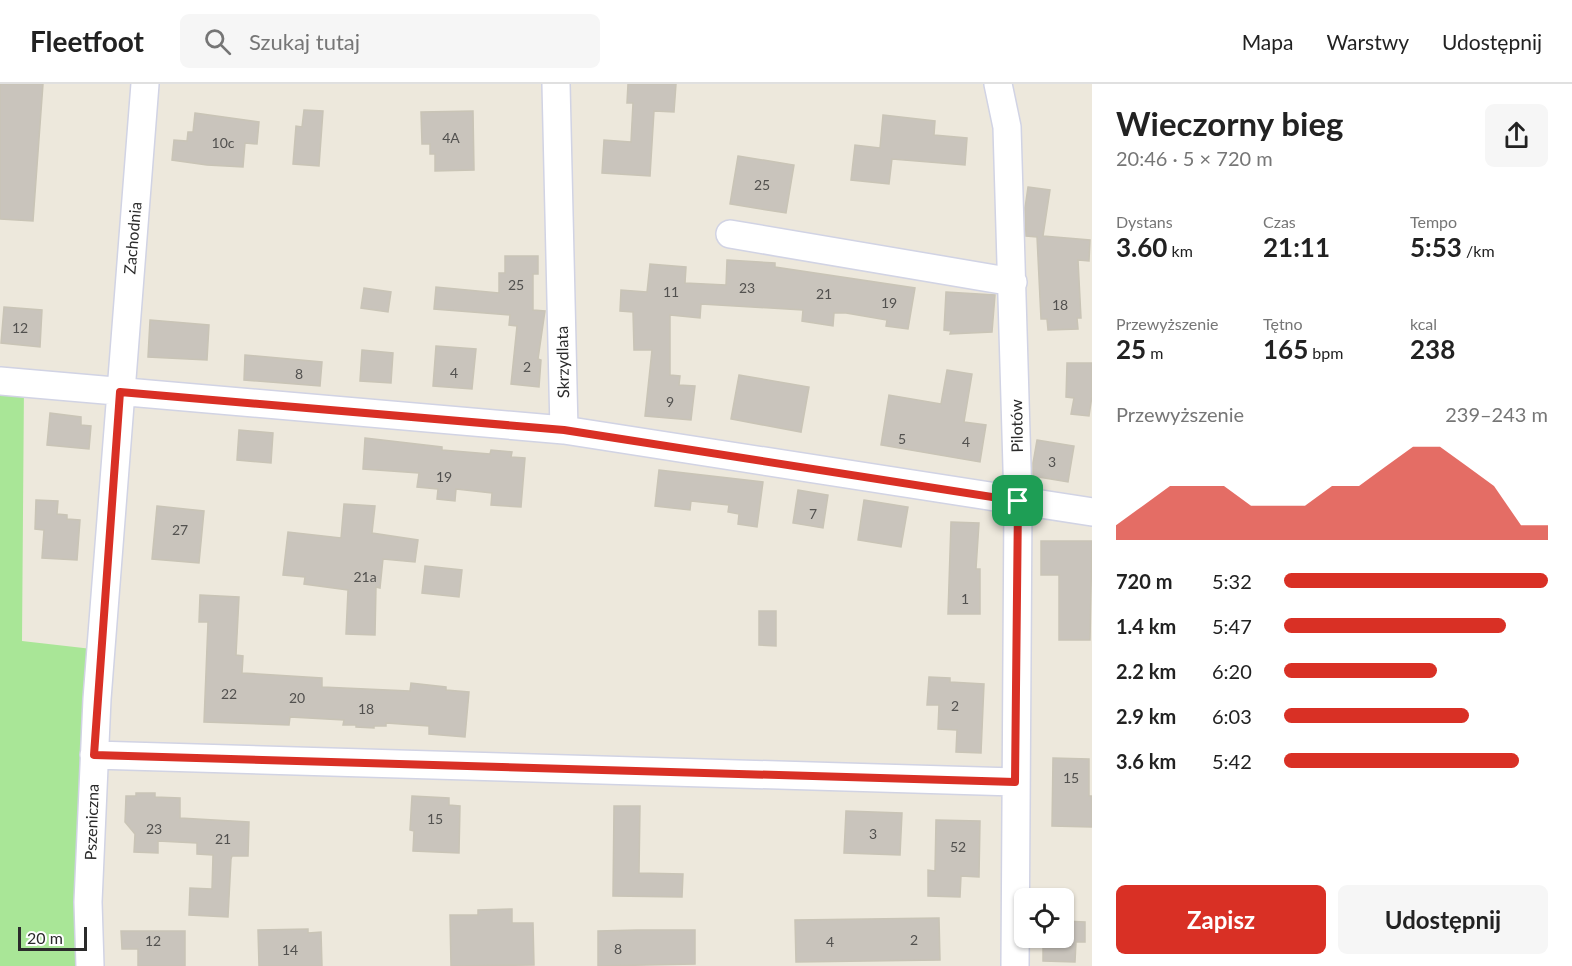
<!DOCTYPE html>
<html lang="pl">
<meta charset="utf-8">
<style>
:root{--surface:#fff;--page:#f6f6f6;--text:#222;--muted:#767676;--line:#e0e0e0;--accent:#d93025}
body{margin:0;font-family:Lato,sans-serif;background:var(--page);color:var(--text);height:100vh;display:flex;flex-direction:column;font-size:22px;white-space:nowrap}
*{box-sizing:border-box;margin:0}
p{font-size:20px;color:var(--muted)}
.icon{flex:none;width:33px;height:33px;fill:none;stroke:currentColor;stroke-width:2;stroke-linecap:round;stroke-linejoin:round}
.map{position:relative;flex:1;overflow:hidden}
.sheet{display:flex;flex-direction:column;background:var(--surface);width:480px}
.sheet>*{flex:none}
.fabs{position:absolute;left:1014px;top:804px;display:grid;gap:12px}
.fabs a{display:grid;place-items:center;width:60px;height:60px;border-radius:9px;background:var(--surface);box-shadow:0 2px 4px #0004;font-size:30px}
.scale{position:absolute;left:18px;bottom:15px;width:69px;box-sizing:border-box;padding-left:6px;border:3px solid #2b2b2b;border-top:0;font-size:16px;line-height:21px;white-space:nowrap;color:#2b2b2b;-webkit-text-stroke:4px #fff;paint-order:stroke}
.pin{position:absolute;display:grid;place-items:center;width:51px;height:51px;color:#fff;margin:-26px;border-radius:12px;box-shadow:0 3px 9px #0006}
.round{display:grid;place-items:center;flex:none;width:63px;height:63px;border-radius:9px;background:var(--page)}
.summary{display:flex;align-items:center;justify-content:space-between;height:102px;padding:0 24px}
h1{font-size:33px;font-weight:700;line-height:45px}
.stats{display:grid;grid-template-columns:repeat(3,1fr);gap:9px;height:102px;padding:6px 24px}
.stats div{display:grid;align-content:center}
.stats b{font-size:26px;font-weight:700}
.stats small{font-size:16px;font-weight:400}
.stats p{font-size:16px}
.chart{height:168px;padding:12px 24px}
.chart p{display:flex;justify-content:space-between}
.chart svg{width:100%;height:108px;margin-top:6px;fill:var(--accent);opacity:.7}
.primary-button{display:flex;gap:12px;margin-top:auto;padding:12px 24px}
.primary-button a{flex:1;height:69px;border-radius:9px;background:var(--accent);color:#fff;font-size:24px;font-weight:700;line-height:69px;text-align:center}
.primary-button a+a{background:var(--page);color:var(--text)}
ul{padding:0 24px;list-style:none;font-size:20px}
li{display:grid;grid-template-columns:96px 72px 1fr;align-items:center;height:45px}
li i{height:15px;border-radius:8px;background:var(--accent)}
header{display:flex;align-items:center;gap:36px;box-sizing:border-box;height:84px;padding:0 30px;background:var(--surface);border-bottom:2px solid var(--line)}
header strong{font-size:28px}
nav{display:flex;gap:33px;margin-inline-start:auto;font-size:21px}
.search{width:420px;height:54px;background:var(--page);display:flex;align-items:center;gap:15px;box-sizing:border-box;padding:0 21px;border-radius:9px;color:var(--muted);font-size:22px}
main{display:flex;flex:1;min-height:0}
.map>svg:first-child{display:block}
.green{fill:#a9e697}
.building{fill:#c9c4bc;stroke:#c9c4b6;stroke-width:1.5}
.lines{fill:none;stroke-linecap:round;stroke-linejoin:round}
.street-casing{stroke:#d1d3e4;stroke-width:30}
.street{stroke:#fff;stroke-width:27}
.route-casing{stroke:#fff;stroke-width:12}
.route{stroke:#d93025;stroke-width:8}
.labels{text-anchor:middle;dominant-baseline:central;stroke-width:6;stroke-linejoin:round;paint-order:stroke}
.number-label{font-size:14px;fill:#52514f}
.street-label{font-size:16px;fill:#2b2b2b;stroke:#fff}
</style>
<header>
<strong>Fleetfoot</strong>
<div class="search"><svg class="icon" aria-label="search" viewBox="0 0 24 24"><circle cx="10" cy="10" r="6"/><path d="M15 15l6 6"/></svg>Szukaj tutaj</div>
<nav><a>Mapa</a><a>Warstwy</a><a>Udostępnij</a></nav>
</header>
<main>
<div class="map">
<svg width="1092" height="882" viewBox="0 0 1092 882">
<rect width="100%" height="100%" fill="#ede8dc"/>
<path class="green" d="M 0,297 L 24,300 L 22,557 L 101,566 L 90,882 L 0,882 Z"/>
<path class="building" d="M 0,0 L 43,0 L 33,137 L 0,135 Z
M 628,0 L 676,0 L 674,28 L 654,27 L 650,92 L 602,89 L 604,56 L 631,58 L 633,19 L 627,19 Z
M 304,26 L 323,27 L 319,82 L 293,80 L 296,42 L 302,43 Z
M 473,27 L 474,86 L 435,87 L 435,70 L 430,70 L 430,60 L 422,60 L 421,28 Z
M 195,29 L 259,38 L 257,60 L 245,59 L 243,83 L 207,81 L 172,76 L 174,56 L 187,57 L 188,48 L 193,48 Z
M 883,31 L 935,37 L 934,51 L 967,54 L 965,81 L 892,75 L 889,100 L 851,96 L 855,61 L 880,64 Z
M 738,72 L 794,81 L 786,129 L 730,120 Z
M 1028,103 L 1050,106 L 1043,152 L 1090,156 L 1089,177 L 1078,176 L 1081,234 L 1077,234 L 1078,245 L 1048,246 L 1047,235 L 1041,235 L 1037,153 L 1026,152 L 1025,124 Z
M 505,172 L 538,172 L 538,190 L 533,190 L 533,226 L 545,227 L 538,275 L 541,276 L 539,303 L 511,300 L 517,242 L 509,241 L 510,231 L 434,225 L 436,203 L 499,209 L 499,189 L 505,189 Z
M 727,176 L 775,179 L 775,183 L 915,204 L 908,245 L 886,242 L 887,236 L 846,229 L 834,229 L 833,242 L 802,237 L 803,226 L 701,220 L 700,234 L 670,231 L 670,291 L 680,292 L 679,301 L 695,302 L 691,336 L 645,332 L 652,266 L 634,266 L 633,228 L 620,227 L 621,206 L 647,208 L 650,180 L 686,183 L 685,199 L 726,201 Z
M 364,204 L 391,208 L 388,228 L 361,224 Z
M 946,208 L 995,211 L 992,248 L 950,250 L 951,247 L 944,246 Z
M 4,223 L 42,226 L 40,263 L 1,259 Z
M 150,236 L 209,241 L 207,276 L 148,273 Z
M 436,262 L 476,265 L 472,305 L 433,302 Z
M 362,266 L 393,269 L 391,299 L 360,297 Z
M 245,271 L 322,278 L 320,302 L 244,296 Z
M 1067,279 L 1092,279 L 1092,312 L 1089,332 L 1071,330 L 1074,314 L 1066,313 Z
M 947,286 L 972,290 L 964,338 L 986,341 L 980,378 L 881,361 L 889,311 L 941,320 Z
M 739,291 L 809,303 L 801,348 L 731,335 Z
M 50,329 L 81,333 L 81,341 L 91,342 L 89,365 L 47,361 Z
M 239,346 L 273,349 L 271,379 L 237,376 Z
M 365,354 L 442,363 L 442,366 L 490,370 L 491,366 L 512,368 L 511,373 L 525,374 L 521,423 L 491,421 L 492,409 L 456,405 L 455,417 L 437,415 L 438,405 L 417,403 L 419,389 L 363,385 Z
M 1037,356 L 1074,362 L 1068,398 L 1033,392 L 1033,379 Z
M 659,386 L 763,398 L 757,443 L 738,440 L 739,430 L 728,428 L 729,421 L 691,417 L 690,426 L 655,422 Z
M 798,406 L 828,411 L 823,444 L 793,439 Z
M 36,416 L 58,417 L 57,430 L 67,431 L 67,435 L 80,436 L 77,476 L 42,474 L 44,446 L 35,445 Z
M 864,416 L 908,423 L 901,463 L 858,456 Z
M 344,420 L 375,422 L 372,449 L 418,456 L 415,478 L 383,475 L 380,504 L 376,503 L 375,551 L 346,550 L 348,506 L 304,500 L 305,493 L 283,491 L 288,448 L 341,454 Z
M 157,422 L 204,427 L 199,479 L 152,475 Z
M 951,438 L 979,439 L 976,485 L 980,485 L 980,530 L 948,530 Z
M 1041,457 L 1092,457 L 1090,556 L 1059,556 L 1059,491 L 1041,491 Z
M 425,482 L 462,486 L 459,513 L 422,509 Z
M 200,511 L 239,513 L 236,571 L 243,572 L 242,589 L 322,594 L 322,603 L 410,607 L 411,599 L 446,603 L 446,606 L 469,608 L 465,653 L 429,650 L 429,642 L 386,639 L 386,642 L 374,642 L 374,644 L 356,643 L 356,641 L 343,641 L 344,636 L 290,633 L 289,641 L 204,638 L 208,538 L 199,538 Z
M 759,527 L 776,527 L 776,562 L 759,561 Z
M 929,593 L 950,594 L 950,598 L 984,600 L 981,669 L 956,668 L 957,646 L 938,645 L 939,621 L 927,621 Z
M 1053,674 L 1089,675 L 1089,712 L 1092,712 L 1092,743 L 1052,742 Z
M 136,709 L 155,709 L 155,713 L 180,714 L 180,734 L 249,738 L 248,772 L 232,772 L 231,775 L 228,833 L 189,831 L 190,804 L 212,805 L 213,771 L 197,770 L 197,759 L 158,757 L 158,769 L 134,768 L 135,750 L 125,738 L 126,712 L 136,712 Z
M 412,712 L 449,714 L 449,721 L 460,722 L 459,769 L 413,767 L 414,747 L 410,746 Z
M 614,722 L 640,722 L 639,789 L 683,790 L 682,813 L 613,812 Z
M 846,727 L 902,729 L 900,771 L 844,769 Z
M 936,736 L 980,737 L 979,793 L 961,792 L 960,813 L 928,812 L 928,786 L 935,787 Z
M 512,825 L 512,839 L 533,839 L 534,881 L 451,882 L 450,831 L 478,831 L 478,826 Z
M 939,834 L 940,876 L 796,878 L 795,836 Z
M 1064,837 L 1085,838 L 1085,858 L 1076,858 L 1075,878 L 1043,877 L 1043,854 L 1064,854 Z
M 308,845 L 308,849 L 321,848 L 322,882 L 259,882 L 258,846 Z
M 637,846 L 695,846 L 695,880 L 598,882 L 598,847 Z
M 121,847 L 185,847 L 185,882 L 138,882 L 138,865 L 122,865 Z"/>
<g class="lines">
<defs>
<path id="street" d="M 556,0 L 564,346
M 998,0 L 1007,43 L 1018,417 L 1015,882
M 730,150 L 1013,198
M 0,297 L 564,346 L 1092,428
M 94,671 L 1015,698
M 90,882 L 88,818 L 97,615 L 145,0"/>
</defs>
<use href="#street" class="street-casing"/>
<use href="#street" class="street"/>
</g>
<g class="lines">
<defs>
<path id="route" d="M 120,308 L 564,346 L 1018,417 L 1015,698 L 94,671 Z"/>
</defs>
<use href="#route" class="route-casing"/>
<use href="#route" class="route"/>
</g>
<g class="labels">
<g class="number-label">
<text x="451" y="53">4A</text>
<text x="223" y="58">10c</text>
<text x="762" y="100">25</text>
<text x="516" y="200">25</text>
<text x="747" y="203">23</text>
<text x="671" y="207">11</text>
<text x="824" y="209">21</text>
<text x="889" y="218">19</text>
<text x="1060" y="220">18</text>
<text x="20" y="243">12</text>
<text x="527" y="282">2</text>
<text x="454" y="288">4</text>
<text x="299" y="289">8</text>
<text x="670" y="317">9</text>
<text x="902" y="354">5</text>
<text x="966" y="357">4</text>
<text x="1052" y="377">3</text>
<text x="444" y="392">19</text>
<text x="813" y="429">7</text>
<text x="180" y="445">27</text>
<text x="365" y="492">21a</text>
<text x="965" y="514">1</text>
<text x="229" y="609">22</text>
<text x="297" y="613">20</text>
<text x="955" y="621">2</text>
<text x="366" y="624">18</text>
<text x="1071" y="693">15</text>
<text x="435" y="734">15</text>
<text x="154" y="744">23</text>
<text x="873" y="749">3</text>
<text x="223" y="754">21</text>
<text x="958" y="762">52</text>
<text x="914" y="855">2</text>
<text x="153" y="856">12</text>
<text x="830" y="857">4</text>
<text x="618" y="864">8</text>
<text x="290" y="865">14</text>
</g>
<g class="street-label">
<text transform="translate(132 154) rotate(-85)">Zachodnia</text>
<text transform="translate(562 278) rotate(-91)">Skrzydlata</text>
<text transform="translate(1016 342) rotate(-91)">Pilotów</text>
<text transform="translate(91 738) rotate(-88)">Pszeniczna</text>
</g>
</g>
</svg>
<div class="fabs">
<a><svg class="icon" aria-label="locate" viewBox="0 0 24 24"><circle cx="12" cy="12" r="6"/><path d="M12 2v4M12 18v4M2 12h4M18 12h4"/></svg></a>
</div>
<div class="scale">20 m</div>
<div class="pin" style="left:1018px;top:417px;background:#1e9e55"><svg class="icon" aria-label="arrive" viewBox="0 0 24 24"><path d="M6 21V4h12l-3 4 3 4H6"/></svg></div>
</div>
<section class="sheet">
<div class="summary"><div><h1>Wieczorny bieg</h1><p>20:46 · 5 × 720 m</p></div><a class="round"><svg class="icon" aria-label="share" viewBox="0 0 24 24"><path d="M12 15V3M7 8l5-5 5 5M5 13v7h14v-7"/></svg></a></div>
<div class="stats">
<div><p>Dystans</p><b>3.60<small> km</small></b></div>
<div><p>Czas</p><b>21:11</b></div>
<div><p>Tempo</p><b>5:53<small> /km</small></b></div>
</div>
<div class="stats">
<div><p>Przewyższenie</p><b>25<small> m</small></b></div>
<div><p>Tętno</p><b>165<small> bpm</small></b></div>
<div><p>kcal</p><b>238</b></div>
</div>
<div class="chart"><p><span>Przewyższenie</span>239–243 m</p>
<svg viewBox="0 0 160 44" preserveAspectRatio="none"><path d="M0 44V38L10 30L20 22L30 22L40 22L50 30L60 30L70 30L80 22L90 22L100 14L110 6L120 6L130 14L140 22L150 38L160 38V44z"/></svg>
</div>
<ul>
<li><b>720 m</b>5:32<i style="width:100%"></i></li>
<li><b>1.4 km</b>5:47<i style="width:84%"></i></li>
<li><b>2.2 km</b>6:20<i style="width:58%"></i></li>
<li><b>2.9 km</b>6:03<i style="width:70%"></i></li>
<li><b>3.6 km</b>5:42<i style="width:89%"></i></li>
</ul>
<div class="primary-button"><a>Zapisz</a><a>Udostępnij</a></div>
</section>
</main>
